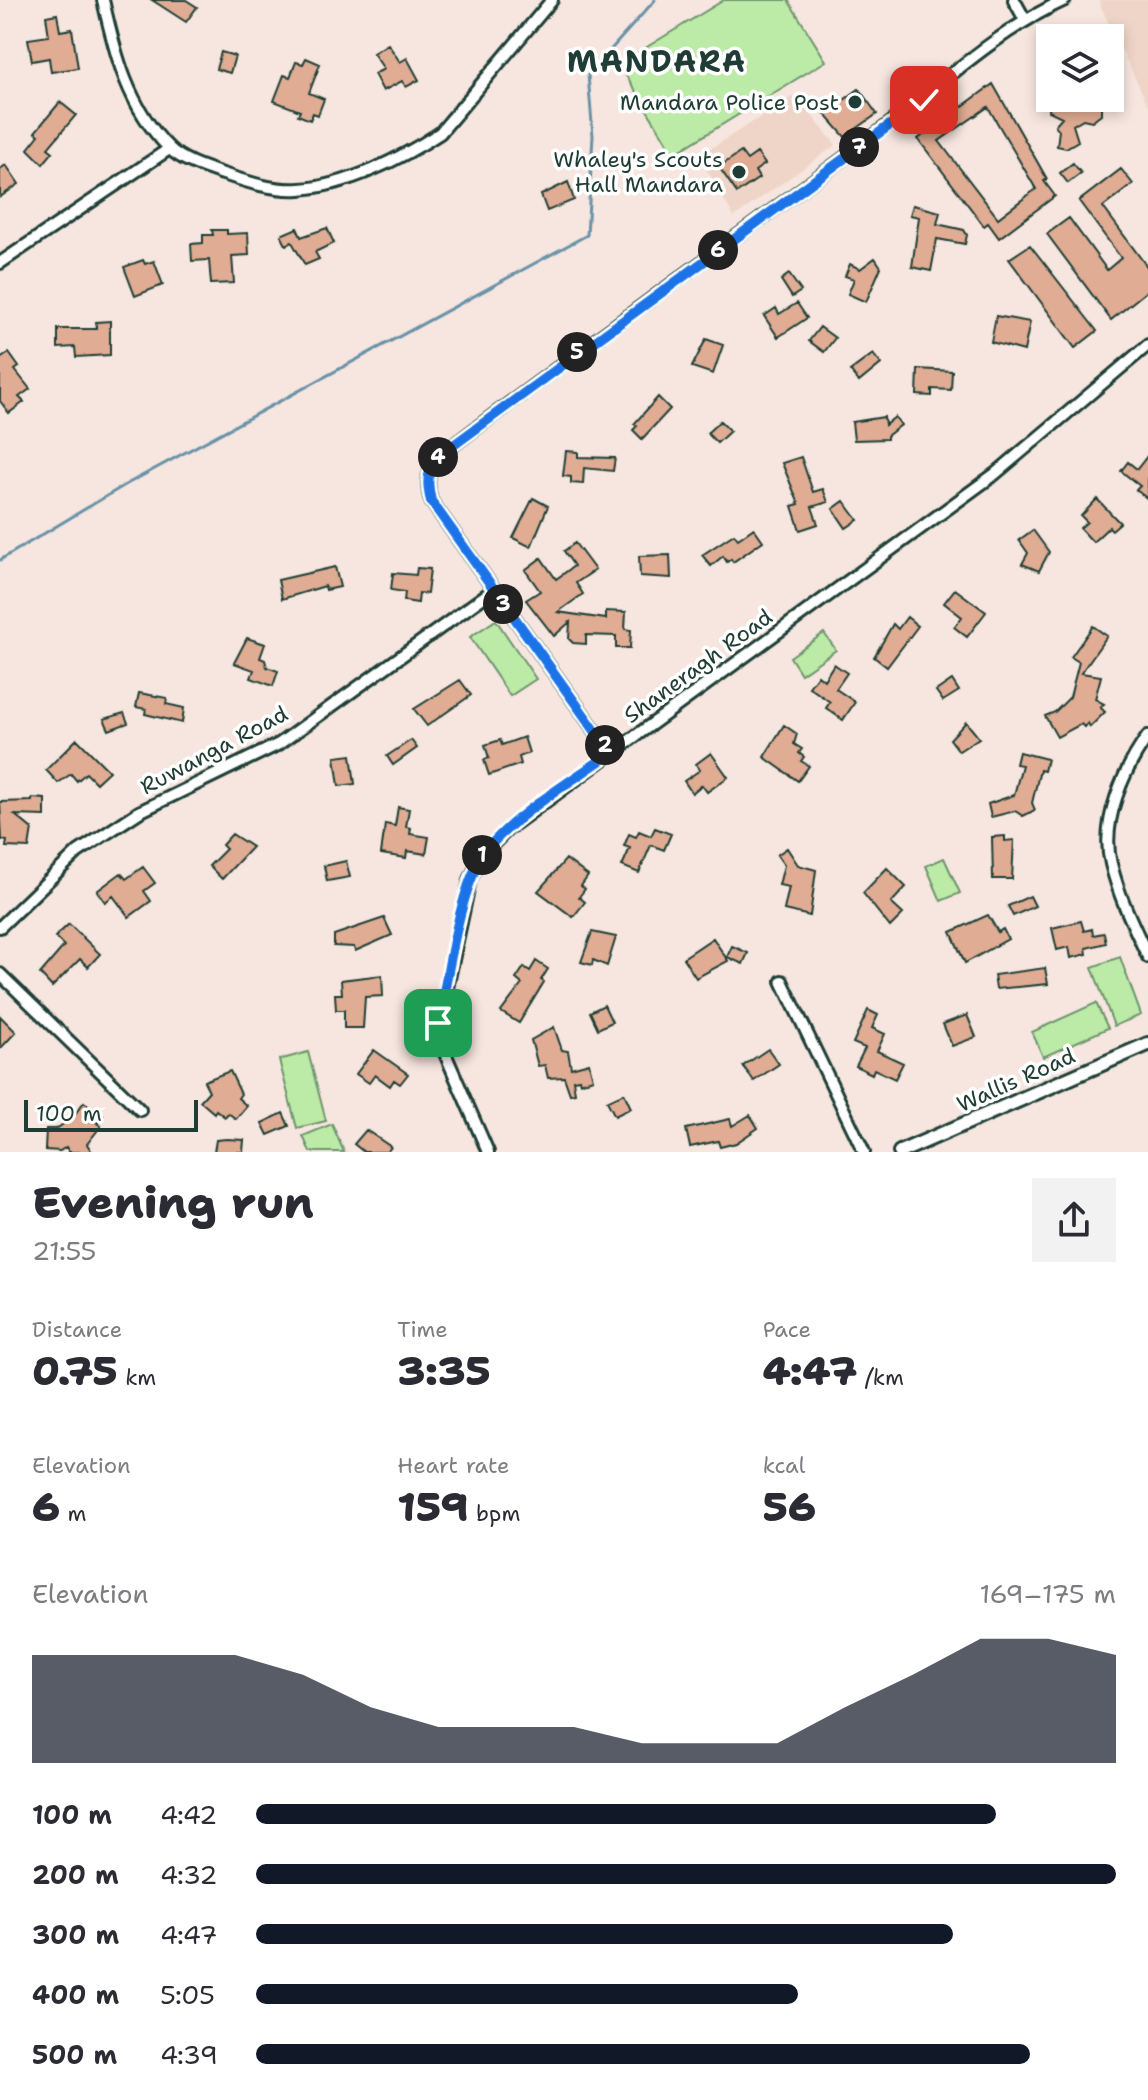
<!DOCTYPE html>
<meta charset="utf-8">
<style>
:root{--surface:#fff;--page:#f2f2f3;--text:#2b2b33;--muted:#7c7c81;--accent:#111827}
body{margin:0;font-family:"Shantell Sans",sans-serif;background:var(--page);color:var(--text);height:100vh;display:flex;flex-direction:column;font-size:30px;white-space:nowrap}
*{box-sizing:border-box;margin:0}
p{font-size:26px;color:var(--muted)}
.icon{flex:none;width:44px;height:44px;fill:none;stroke:currentColor;stroke-width:2;stroke-linecap:round;stroke-linejoin:round}
.map{position:relative;height:1152px;overflow:hidden}
.side{display:flex;flex-direction:column;background:var(--surface);flex:1}
.side>*{flex:none}
.buttons{position:absolute;left:1036px;top:24px;display:grid;gap:16px}
.buttons a{display:grid;place-items:center;width:88px;height:88px;border-radius:0px;background:var(--surface);box-shadow:0 4px 12px #0003;font-size:40px}
.scale{position:absolute;left:24px;bottom:20px;width:174px;box-sizing:border-box;padding-left:8px;border:4px solid #1f3d34;border-top:0;font-size:22px;line-height:28px;white-space:nowrap;color:#1f3d34;-webkit-text-stroke:6px #fff;paint-order:stroke}
.pin{position:absolute;display:grid;place-items:center;width:68px;height:68px;color:#fff;margin:-34px;border-radius:16px;box-shadow:0 4px 12px #0006}
.km{position:absolute;width:40px;height:40px;margin:-20px;border-radius:50%;background:#222;color:#fff;font-size:22px;line-height:40px;text-align:center}
.round{display:grid;place-items:center;flex:none;width:84px;height:84px;border-radius:0px;background:var(--page)}
.headline{display:flex;align-items:center;justify-content:space-between;height:136px;padding:0 32px}
h1{font-size:44px;font-weight:800;line-height:60px}
.stats{display:grid;grid-template-columns:repeat(3,1fr);gap:12px;height:136px;padding:8px 32px}
.stats div{display:grid;align-content:center}
.stats b{font-size:40px;font-weight:800}
.stats small{font-size:22px;font-weight:400}
.stats p{font-size:22px}
.chart{height:224px;padding:16px 32px}
.chart p{display:flex;justify-content:space-between}
.chart svg{width:100%;height:144px;margin-top:8px;fill:var(--accent);opacity:.7}
ul{padding:0 32px;list-style:none;font-size:26px}
li{display:grid;grid-template-columns:128px 96px 1fr;align-items:center;height:60px}
li i{height:20px;border-radius:10px;background:var(--accent)}
.map>svg:first-child{display:block}
.built{fill:#efd5c8}
.green{fill:#bceaa7;stroke:#6e946e;stroke-width:2}
.lines{fill:none;stroke-linecap:round;stroke-linejoin:round}
.stream{stroke:#6992a8;stroke-width:3}
.building{fill:#e0ac93;stroke:#1f3d34;stroke-width:2;fill-rule:evenodd}
.minor-casing{stroke:#1f3d34;stroke-width:16}
.tertiary-casing{stroke:#1f3d34;stroke-width:18}
.minor{stroke:#fff;stroke-width:10}
.tertiary{stroke:#fff;stroke-width:12}
.route-casing{stroke:#fff;stroke-width:16}
.route{stroke:#1a73e8;stroke-width:10}
.poi-dot{fill:#1f3d34;stroke:#fff;stroke-width:3}
.labels{text-anchor:middle;dominant-baseline:central;stroke-width:7;stroke-linejoin:round;paint-order:stroke}
.poi-label{font-size:22px;fill:#1f3d34;stroke:#fff;text-anchor:end}
.street-label{font-size:22px;fill:#1f3d34;stroke:#fff}
.district-label{font-size:30px;font-weight:bold;letter-spacing:2px;fill:#1f3d34;stroke:#fff}
</style>
<div class="map">
<svg width="1148" height="1152" viewBox="0 0 1148 1152">
<rect width="100%" height="100%" fill="#f6e6df"/>
<filter id="ink" filterUnits="userSpaceOnUse"><feTurbulence type="fractalNoise" baseFrequency=".0125" numOctaves="2"/><feDisplacementMap in="SourceGraphic" scale="16" xChannelSelector="R" yChannelSelector="G"/><feConvolveMatrix kernelMatrix="1 2 1 2 8 2 1 2 1" color-interpolation-filters="sRGB"/></filter>
<g filter="url(#ink)">
<path class="built" d="M 1099,0 L 1148,0 L 1148,105 L 1101,7 Z
M 795,95 L 836,145 L 734,217 L 699,156 Z"/>
<path class="green" d="M 724,0 L 788,0 L 826,61 L 674,154 L 619,64 Z
M 496,620 L 536,679 L 510,696 L 470,637 Z
M 824,633 L 836,650 L 801,674 L 790,657 Z
M 944,858 L 960,893 L 941,901 L 926,866 Z
M 1120,957 L 1141,1015 L 1114,1026 L 1092,967 Z
M 1096,1003 L 1108,1028 L 1043,1057 L 1032,1032 Z
M 308,1052 L 326,1121 L 297,1128 L 279,1060 Z
M 332,1124 L 344,1152 L 310,1152 L 303,1136 Z"/>
<g class="lines">
<path class="stream" d="M 0,560 L 125,485 L 587,235 L 593,136 L 588,75 L 655,0"/>
</g>
<path class="building" d="M 152,0 L 186,0 L 197,7 L 186,22 Z
M 57,14 L 60,31 L 72,29 L 78,68 L 51,72 L 49,58 L 32,61 L 28,39 L 49,36 L 46,16 Z
M 388,44 L 400,62 L 407,58 L 419,80 L 406,87 L 402,81 L 383,91 L 374,74 L 384,69 L 373,53 Z
M 221,52 L 235,56 L 230,73 L 216,69 Z
M 306,58 L 320,64 L 309,93 L 324,99 L 318,115 L 313,113 L 310,120 L 298,115 L 300,111 L 274,101 L 284,75 L 290,77 L 296,62 L 303,64 Z
M 993,84 L 1047,179 L 1044,181 L 1055,196 L 999,238 L 988,223 L 984,226 L 918,139 ZM 988,107 L 1036,189 L 998,218 L 939,141 Z
M 859,89 L 877,114 L 845,137 L 825,114 Z
M 1057,98 L 1101,98 L 1101,114 L 1092,121 L 1083,119 L 1073,125 L 1078,141 L 1066,148 L 1057,146 L 1059,130 L 1055,125 L 1062,117 L 1049,111 L 1050,100 Z
M 60,102 L 76,115 L 48,148 L 53,152 L 43,164 L 28,149 L 39,135 L 35,132 Z
M 741,152 L 747,160 L 757,153 L 765,164 L 755,171 L 759,178 L 737,193 L 719,167 Z
M 1073,163 L 1081,173 L 1068,183 L 1060,173 Z
M 6,165 L 19,184 L 0,197 L 0,169 Z
M 1121,169 L 1133,184 L 1103,207 L 1148,268 L 1148,290 L 1111,320 L 1047,234 L 1069,218 L 1107,270 L 1121,258 L 1079,201 Z
M 568,182 L 574,200 L 547,211 L 541,195 Z
M 913,205 L 940,212 L 937,224 L 964,230 L 967,235 L 965,244 L 937,239 L 931,271 L 912,267 L 919,217 L 910,215 Z
M 297,228 L 301,237 L 327,228 L 334,243 L 315,252 L 319,259 L 305,265 L 292,242 L 286,245 L 281,235 Z
M 212,230 L 227,230 L 227,234 L 248,233 L 249,255 L 232,256 L 234,283 L 211,284 L 209,260 L 192,261 L 191,244 L 203,243 L 203,235 L 213,235 Z
M 1030,245 L 1097,331 L 1075,348 L 1009,259 Z
M 875,258 L 881,267 L 866,302 L 848,294 L 854,279 L 845,276 L 850,264 L 860,269 Z
M 143,260 L 145,264 L 154,261 L 163,285 L 135,296 L 124,267 Z
M 789,274 L 801,291 L 792,297 L 781,280 Z
M 797,303 L 807,318 L 778,337 L 764,316 L 776,308 L 779,314 Z
M 996,316 L 1030,322 L 1024,351 L 991,342 Z
M 110,321 L 110,355 L 76,357 L 75,347 L 58,348 L 58,329 L 97,329 L 96,322 Z
M 820,327 L 835,338 L 824,352 L 809,341 Z
M 706,339 L 723,345 L 713,374 L 692,367 Z
M 9,353 L 19,367 L 15,370 L 30,389 L 19,397 L 24,402 L 9,413 L 0,401 L 0,359 Z
M 873,354 L 881,364 L 859,382 L 850,371 Z
M 918,369 L 952,371 L 951,390 L 932,389 L 932,396 L 917,395 Z
M 658,397 L 670,409 L 642,439 L 633,430 L 637,426 L 634,424 Z
M 884,417 L 885,425 L 895,417 L 901,425 L 887,436 L 887,439 L 854,440 L 852,422 Z
M 720,421 L 730,431 L 717,443 L 707,433 Z
M 566,451 L 578,452 L 578,457 L 615,458 L 613,471 L 584,468 L 583,484 L 571,483 L 571,477 L 563,476 Z
M 1148,455 L 1148,499 L 1136,490 L 1140,486 L 1121,471 L 1128,462 L 1137,469 Z
M 801,457 L 813,492 L 823,489 L 828,502 L 812,507 L 818,524 L 800,530 L 792,506 L 799,504 L 782,463 Z
M 533,498 L 548,506 L 531,547 L 513,538 Z
M 1097,499 L 1120,523 L 1112,530 L 1109,527 L 1093,542 L 1080,528 L 1087,522 L 1081,516 Z
M 844,501 L 858,520 L 846,528 L 833,509 Z
M 754,528 L 763,541 L 733,562 L 731,559 L 727,562 L 723,556 L 711,566 L 702,555 L 734,534 L 738,539 Z
M 1033,530 L 1049,552 L 1039,571 L 1022,564 L 1028,553 L 1019,540 Z
M 575,543 L 595,570 L 576,583 L 583,594 L 558,612 L 606,619 L 606,611 L 626,612 L 625,629 L 631,630 L 630,648 L 616,648 L 616,636 L 586,635 L 586,644 L 573,643 L 569,639 L 570,622 L 554,636 L 526,600 L 540,591 L 525,570 L 541,558 L 556,579 L 574,566 L 564,551 Z
M 670,555 L 671,578 L 640,576 L 639,556 Z
M 335,567 L 340,587 L 326,590 L 325,586 L 282,599 L 278,580 Z
M 417,568 L 430,569 L 427,594 L 419,593 L 418,603 L 404,601 L 405,592 L 391,590 L 393,573 L 416,575 Z
M 955,589 L 986,612 L 967,637 L 954,627 L 962,617 L 944,603 Z
M 907,617 L 918,626 L 887,667 L 874,657 L 893,624 L 898,629 Z
M 1093,626 L 1107,636 L 1081,673 L 1101,676 L 1095,699 L 1104,704 L 1100,707 L 1105,712 L 1090,727 L 1088,723 L 1084,727 L 1081,724 L 1057,737 L 1045,716 L 1055,712 L 1070,697 L 1079,662 L 1071,657 Z
M 247,638 L 265,644 L 260,658 L 265,660 L 267,667 L 278,671 L 273,686 L 251,678 L 254,670 L 234,663 Z
M 834,664 L 847,673 L 836,689 L 855,702 L 843,720 L 826,708 L 830,702 L 809,687 L 818,675 L 824,680 Z
M 460,680 L 471,695 L 427,726 L 414,709 Z
M 952,680 L 959,691 L 943,701 L 936,691 Z
M 139,693 L 167,698 L 166,704 L 184,708 L 182,723 L 145,714 L 146,709 L 136,707 Z
M 124,713 L 128,723 L 109,730 L 104,719 Z
M 966,722 L 979,738 L 959,751 L 950,739 Z
M 784,725 L 797,734 L 794,744 L 802,749 L 799,753 L 804,757 L 801,761 L 809,766 L 798,781 L 764,757 Z
M 524,737 L 529,753 L 519,757 L 521,764 L 489,775 L 484,760 L 489,758 L 485,745 L 500,740 L 502,745 Z
M 77,739 L 109,771 L 96,783 L 86,773 L 77,781 L 71,774 L 58,783 L 46,770 Z
M 411,740 L 417,748 L 393,765 L 387,756 Z
M 1019,752 L 1047,759 L 1044,771 L 1040,770 L 1032,803 L 1035,810 L 1023,816 L 1015,811 L 991,817 L 988,804 L 1014,795 L 1022,765 L 1016,764 Z
M 711,753 L 728,777 L 707,792 L 702,785 L 692,793 L 684,781 L 700,770 L 696,764 Z
M 351,755 L 355,784 L 339,786 L 335,757 Z
M 32,798 L 45,799 L 45,816 L 15,815 L 32,829 L 29,848 L 6,847 L 7,841 L 2,840 L 0,802 L 32,801 Z
M 398,807 L 409,809 L 406,827 L 411,828 L 410,834 L 429,837 L 426,854 L 407,851 L 406,858 L 381,854 L 385,824 L 395,826 Z
M 655,828 L 671,834 L 664,850 L 651,845 L 639,873 L 622,866 L 630,848 L 624,846 L 629,834 L 636,837 L 639,831 L 651,836 Z
M 232,834 L 252,847 L 222,879 L 209,866 L 226,849 L 222,845 Z
M 1005,836 L 1005,841 L 1014,840 L 1012,879 L 993,879 L 992,837 Z
M 787,848 L 798,865 L 816,870 L 810,916 L 784,910 L 789,887 L 779,885 L 784,865 L 777,855 Z
M 566,859 L 588,876 L 581,886 L 585,889 L 579,897 L 585,902 L 573,917 L 538,891 Z
M 346,861 L 350,877 L 327,881 L 324,866 Z
M 143,867 L 155,883 L 144,891 L 151,901 L 129,917 L 113,896 L 105,902 L 97,891 L 121,873 L 126,879 Z
M 887,868 L 906,887 L 891,903 L 903,914 L 890,927 L 863,893 Z
M 1030,896 L 1035,906 L 1013,916 L 1008,906 Z
M 988,915 L 998,932 L 1003,929 L 1008,939 L 965,963 L 951,932 Z
M 384,918 L 392,935 L 355,951 L 354,947 L 334,946 L 334,935 Z
M 1081,921 L 1084,931 L 1092,929 L 1093,935 L 1104,933 L 1106,943 L 1086,948 L 1087,954 L 1071,958 L 1069,947 L 1057,950 L 1052,928 Z
M 69,924 L 100,954 L 88,967 L 80,959 L 52,987 L 40,974 L 64,946 L 55,937 Z
M 592,932 L 616,937 L 607,966 L 593,960 L 592,965 L 581,962 Z
M 713,938 L 728,961 L 696,978 L 683,958 Z
M 732,946 L 748,953 L 743,964 L 727,957 Z
M 536,961 L 548,969 L 541,980 L 544,982 L 519,1023 L 501,1012 L 522,984 L 516,979 L 524,967 L 530,971 Z
M 1045,968 L 1048,984 L 996,989 L 994,975 Z
M 382,975 L 383,996 L 365,997 L 363,1028 L 344,1028 L 344,1010 L 336,1010 L 335,994 L 342,994 L 341,980 Z
M 604,1005 L 612,1022 L 598,1029 L 590,1012 Z
M 868,1010 L 878,1015 L 872,1028 L 885,1034 L 877,1051 L 903,1063 L 895,1079 L 874,1069 L 872,1074 L 856,1066 L 865,1048 L 853,1043 Z
M 967,1015 L 976,1037 L 952,1046 L 943,1024 Z
M 0,1016 L 16,1032 L 0,1049 Z
M 554,1027 L 562,1050 L 568,1051 L 571,1068 L 589,1063 L 593,1079 L 580,1083 L 579,1079 L 573,1080 L 575,1093 L 570,1094 L 564,1077 L 548,1078 L 545,1065 L 538,1066 L 531,1040 Z
M 768,1049 L 779,1064 L 754,1081 L 743,1066 Z
M 374,1050 L 408,1074 L 400,1084 L 394,1080 L 390,1086 L 375,1075 L 369,1083 L 356,1074 Z
M 230,1071 L 241,1094 L 238,1098 L 247,1106 L 236,1119 L 228,1113 L 225,1117 L 216,1110 L 214,1113 L 200,1101 L 209,1091 L 204,1081 Z
M 624,1093 L 631,1108 L 615,1116 L 607,1101 Z
M 84,1102 L 103,1116 L 97,1123 L 101,1126 L 87,1144 L 92,1152 L 69,1152 L 66,1147 L 60,1151 L 45,1150 L 46,1129 L 56,1129 L 72,1118 Z
M 283,1113 L 289,1126 L 268,1135 L 262,1123 Z
M 750,1115 L 758,1128 L 736,1143 L 720,1147 L 718,1141 L 690,1147 L 686,1129 L 730,1119 L 732,1126 Z
M 366,1130 L 391,1147 L 387,1152 L 364,1152 L 354,1144 Z
M 227,1139 L 244,1140 L 243,1152 L 214,1152 L 216,1140 Z"/>
<g class="lines">
<defs>
<path id="minor" d="M 103,0 C 115,54 128,107 169,148 C 182,161 205,168 223,174 C 247,182 274,191 300,189 C 347,186 402,158 440,133 L 552,0
M 1014,0 L 1024,18
M 0,263 L 169,149
M 1148,736 C 1124,769 1100,822 1111,864 C 1119,897 1134,927 1148,957
M 611,753 L 431,501 C 424,475 430,463 451,447 C 588,344 726,245 863,144 C 929,96 991,33 1065,0
M 0,927 L 78,852 L 139,812 L 279,744 L 493,590
M 0,974 L 140,1110
M 782,981 L 864,1152
M 488,1152 L 437,1035 L 470,880 L 482,855 L 508,829 L 995,474 L 1148,345"/>
<path id="tertiary" d="M 900,1152 L 1148,1044"/>
</defs>
<use href="#minor" class="minor-casing"/>
<use href="#tertiary" class="tertiary-casing"/>
<use href="#minor" class="minor"/>
<use href="#tertiary" class="tertiary"/>
</g>
</g>
<g class="lines" filter="url(#ink)">
<defs>
<path id="route" d="M 438,1023 C 448,978 458,894 482,857 C 504,821 575,779 611,753 L 431,501 C 424,474 430,463 451,447 L 924,100"/>
</defs>
<use href="#route" class="route-casing"/>
<use href="#route" class="route"/>
</g>
<g class="poi-dot">
<circle cx="855" cy="102" r="8"/>
<circle cx="739" cy="172" r="8"/>
</g>
<g class="labels">
<g class="poi-label">
<text x="839" y="102">Mandara Police Post</text>
<text x="723" y="159">Whaley's Scouts<tspan x="723" dy="25">Hall Mandara</tspan></text>
</g>
<g class="street-label">
<text transform="translate(698 666) rotate(-36)">Shaneragh Road</text>
<text transform="translate(214 750) rotate(-28)">Ruwanga Road</text>
<text transform="translate(1016 1080) rotate(-24)">Wallis Road</text>
</g>
<g class="district-label">
<text x="657" y="61">MANDARA</text>
</g>
</g>
</svg>
<div class="buttons">
<a><svg class="icon" aria-label="layers" viewBox="0 0 24 24"><path d="M12 4l9 5-9 5-9-5zM3 14l9 5 9-5"/></svg></a>
</div>
<div class="scale">100 m</div>
<div class="pin" style="left:438px;top:1023px;background:#1e9e55"><svg class="icon" aria-label="arrive" viewBox="0 0 24 24"><path d="M6 21V4h12l-3 4 3 4H6"/></svg></div>
<div class="pin" style="left:924px;top:100px;background:#d93025"><svg class="icon" aria-label="check" viewBox="0 0 24 24"><path d="M5 12l5 5 9-10"/></svg></div>
<b class="km" style="left:482px;top:855px">1</b>
<b class="km" style="left:605px;top:745px">2</b>
<b class="km" style="left:503px;top:604px">3</b>
<b class="km" style="left:438px;top:457px">4</b>
<b class="km" style="left:577px;top:352px">5</b>
<b class="km" style="left:718px;top:250px">6</b>
<b class="km" style="left:859px;top:147px">7</b>
</div>
<section class="side">
<div class="headline"><div><h1>Evening run</h1><p>21:55</p></div><a class="round"><svg class="icon" aria-label="share" viewBox="0 0 24 24"><path d="M12 15V3M7 8l5-5 5 5M5 13v7h14v-7"/></svg></a></div>
<div class="stats">
<div><p>Distance</p><b>0.75<small> km</small></b></div>
<div><p>Time</p><b>3:35</b></div>
<div><p>Pace</p><b>4:47<small> /km</small></b></div>
</div>
<div class="stats">
<div><p>Elevation</p><b>6<small> m</small></b></div>
<div><p>Heart rate</p><b>159<small> bpm</small></b></div>
<div><p>kcal</p><b>56</b></div>
</div>
<div class="chart"><p><span>Elevation</span>169–175 m</p>
<svg viewBox="0 0 160 44" preserveAspectRatio="none"><path d="M0 44V11L10 11L20 11L30 11L40 17L50 27L60 33L70 33L80 33L90 38L100 38L110 38L120 27L130 17L140 6L150 6L160 11V44z"/></svg>
</div>
<ul>
<li><b>100 m</b>4:42<i style="width:86%"></i></li>
<li><b>200 m</b>4:32<i style="width:100%"></i></li>
<li><b>300 m</b>4:47<i style="width:81%"></i></li>
<li><b>400 m</b>5:05<i style="width:63%"></i></li>
<li><b>500 m</b>4:39<i style="width:90%"></i></li>
</ul>
</section>
